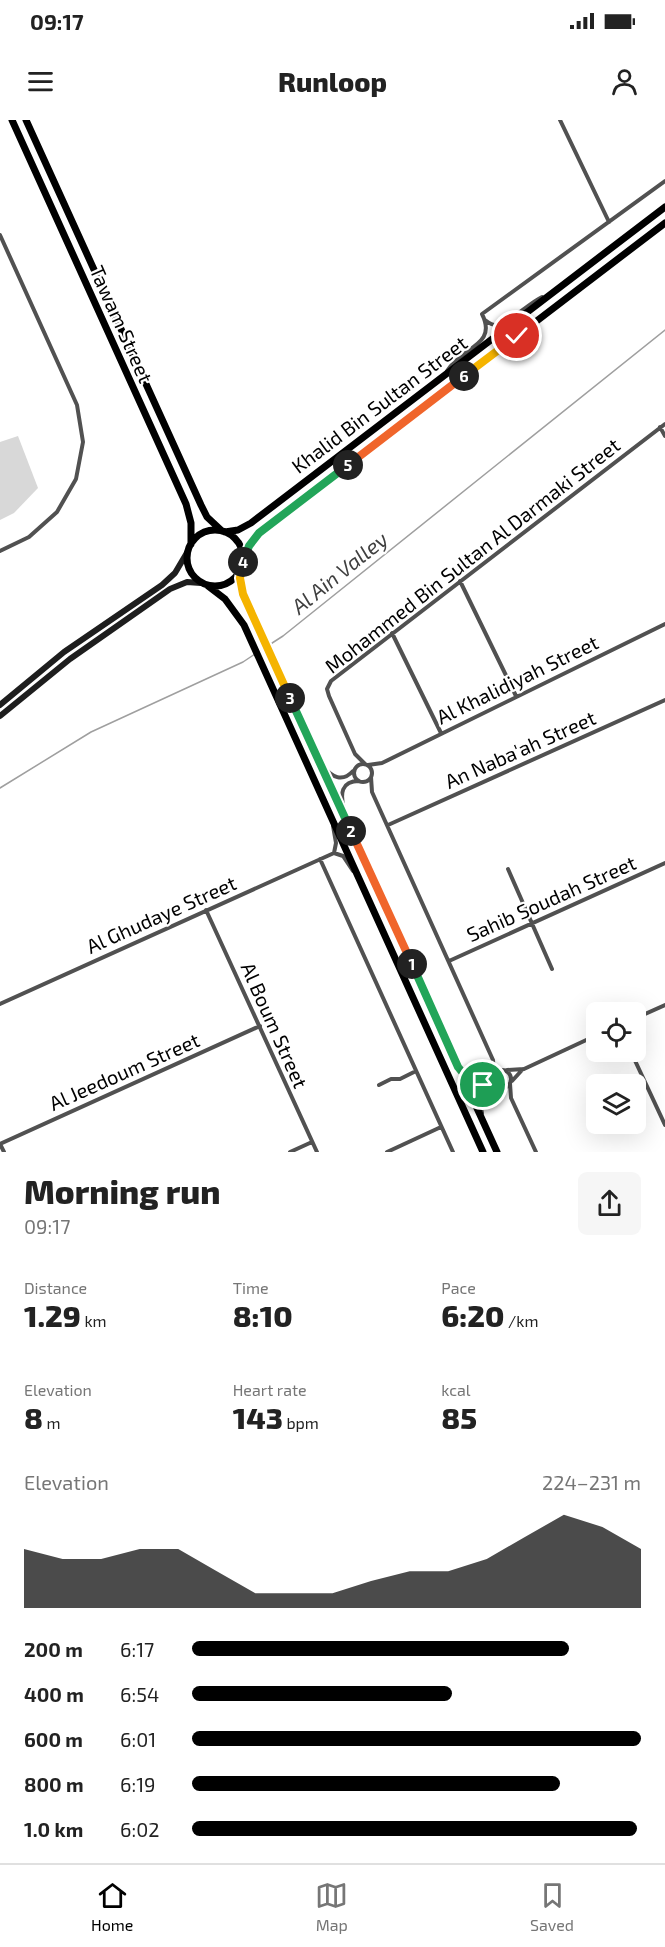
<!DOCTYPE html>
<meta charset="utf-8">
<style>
:root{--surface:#fff;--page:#f6f6f6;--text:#222;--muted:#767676;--line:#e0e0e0;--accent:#000}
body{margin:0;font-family:"Exo 2",sans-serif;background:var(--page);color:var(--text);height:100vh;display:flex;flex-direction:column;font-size:22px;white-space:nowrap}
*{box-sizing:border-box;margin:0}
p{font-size:20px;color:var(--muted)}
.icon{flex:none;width:33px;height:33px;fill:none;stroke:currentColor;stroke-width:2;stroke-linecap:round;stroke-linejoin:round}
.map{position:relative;height:1032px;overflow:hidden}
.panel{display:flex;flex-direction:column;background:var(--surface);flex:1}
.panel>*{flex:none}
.tools{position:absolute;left:586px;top:882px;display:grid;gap:12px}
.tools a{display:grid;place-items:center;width:60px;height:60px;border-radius:9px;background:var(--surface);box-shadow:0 6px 24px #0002;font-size:30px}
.pin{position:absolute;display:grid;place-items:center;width:51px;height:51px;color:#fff;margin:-26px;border:3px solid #fff;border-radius:50%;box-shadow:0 2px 6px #0007}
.km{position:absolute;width:30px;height:30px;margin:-15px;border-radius:50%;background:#222;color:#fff;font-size:16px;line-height:30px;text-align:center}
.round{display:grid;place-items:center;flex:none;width:63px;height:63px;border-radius:9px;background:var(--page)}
.overview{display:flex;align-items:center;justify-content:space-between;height:102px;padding:0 24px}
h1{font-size:33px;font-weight:800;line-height:45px}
.stats{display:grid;grid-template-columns:repeat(3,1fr);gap:9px;height:102px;padding:6px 24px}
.stats div{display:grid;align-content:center}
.stats b{font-size:30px;font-weight:800}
.stats small{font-size:16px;font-weight:400}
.stats p{font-size:16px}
.chart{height:168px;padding:12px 24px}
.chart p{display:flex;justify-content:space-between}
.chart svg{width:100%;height:108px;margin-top:6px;fill:var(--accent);opacity:.7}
ul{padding:0 24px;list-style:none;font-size:20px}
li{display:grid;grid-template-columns:96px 72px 1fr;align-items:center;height:45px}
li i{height:15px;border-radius:8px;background:var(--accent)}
.status{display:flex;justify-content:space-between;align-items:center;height:42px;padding:0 30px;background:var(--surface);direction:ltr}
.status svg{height:16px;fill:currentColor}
header{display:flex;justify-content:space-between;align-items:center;height:78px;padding:0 24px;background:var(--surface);font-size:27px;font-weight:800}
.tab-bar{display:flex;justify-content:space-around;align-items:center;height:84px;border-top:2px solid var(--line);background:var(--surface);font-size:16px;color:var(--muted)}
.tab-bar a{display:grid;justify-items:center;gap:3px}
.tab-bar .current{color:var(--accent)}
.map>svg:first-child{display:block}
.green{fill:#d8d8d8}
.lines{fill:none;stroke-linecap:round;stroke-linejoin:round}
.stream{stroke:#9f9f9f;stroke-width:1.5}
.street{stroke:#515151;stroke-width:4}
.secondary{stroke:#1e1e1e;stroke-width:6}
.primary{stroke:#000;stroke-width:7}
.split-1-casing{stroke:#fff;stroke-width:12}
.split-2-casing{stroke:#fff;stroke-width:12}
.split-3-casing{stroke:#fff;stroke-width:12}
.split-4-casing{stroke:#fff;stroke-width:12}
.split-5-casing{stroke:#fff;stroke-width:12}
.split-6-casing{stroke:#fff;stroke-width:12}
.split-7-casing{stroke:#fff;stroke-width:12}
.split-1{stroke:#22a559;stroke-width:8}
.split-2{stroke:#f0652b;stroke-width:8}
.split-3{stroke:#22a559;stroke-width:8}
.split-4{stroke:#f5b400;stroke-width:8}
.split-5{stroke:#22a559;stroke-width:8}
.split-6{stroke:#f0652b;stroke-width:8}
.split-7{stroke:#f5b400;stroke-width:8}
.labels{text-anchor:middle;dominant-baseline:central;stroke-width:4.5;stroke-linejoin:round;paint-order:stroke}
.street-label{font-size:20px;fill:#000;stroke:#fff}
.water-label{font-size:21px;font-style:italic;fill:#404040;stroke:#fff}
</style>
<div class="status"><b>09:17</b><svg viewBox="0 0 49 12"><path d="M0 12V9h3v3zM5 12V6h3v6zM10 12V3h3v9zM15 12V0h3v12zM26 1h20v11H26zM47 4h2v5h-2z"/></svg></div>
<header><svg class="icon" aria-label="menu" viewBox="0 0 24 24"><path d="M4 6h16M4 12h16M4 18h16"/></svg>Runloop<svg class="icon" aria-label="person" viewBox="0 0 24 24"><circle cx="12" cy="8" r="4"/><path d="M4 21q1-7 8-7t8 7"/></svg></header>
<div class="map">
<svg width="665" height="1032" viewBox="0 0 665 1032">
<rect width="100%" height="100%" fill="#fff"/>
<path class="green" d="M 18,316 L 38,368 L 14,393 L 0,400 L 0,322 Z"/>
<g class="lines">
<path class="stream" d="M 269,525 L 283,516 L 665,210
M 0,668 L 91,612 L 243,542 L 255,534"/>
<path class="street" d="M 560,0 L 609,102
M 0,115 L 77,285 L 83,322 L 76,359 L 57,392 L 29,417 L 0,431
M 485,200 C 489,203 493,206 499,205 C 509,203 529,183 542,177
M 447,251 C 461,227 498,226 482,194 L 665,61
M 660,307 L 665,316
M 460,461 L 516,576
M 392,513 L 441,613
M354 653a9 9 0 1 1 18 0a9 9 0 1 1-18 0Z
M 365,644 L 355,634 L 329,576 L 327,569 L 331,561 L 665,304
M 368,645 L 382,643 L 665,504
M 323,646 C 332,657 342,663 353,651
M 371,657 L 372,672 L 493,940 L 494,954
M 344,689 C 340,674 341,661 359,661
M 388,705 L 665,580
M 333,706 L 336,723 L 334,733
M 320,739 L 453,1032
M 508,749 L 552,849
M 206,790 L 317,1032
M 449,841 L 665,743
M 0,884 L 334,733 L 343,736 L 353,751
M 636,898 L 665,885
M 631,932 L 665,1005
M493 959a9 9 0 1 1 18 0a9 9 0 1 1-18 0Z
M 507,950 L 524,949 L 597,915
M 465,956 C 473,966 484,969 493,957
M 512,961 L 523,949
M 510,964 L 511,978 L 536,1032
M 379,965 L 391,959 L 400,959 L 416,951
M 482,993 C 480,983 476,975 486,968 L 498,967
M 0,1024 L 260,906
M 0,1024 L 4,1032
M 290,1032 L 312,1022
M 387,1032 L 441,1007"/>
<path class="secondary" d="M 0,585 L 64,532 L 162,465 L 175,453 L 188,431
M 0,596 L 70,539 L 170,469 L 187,462 L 201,463"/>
<path class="primary" d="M 12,0 L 186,384 L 191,403 L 191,424
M 26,0 L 201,385 L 207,397 L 222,411
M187 438a28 28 0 1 1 56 0a28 28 0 1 1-56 0Z
M 225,412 L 238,410 L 251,403 L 665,87
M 243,440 L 249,426 L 259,413 L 665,103
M 241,450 L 241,466 L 246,482 L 497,1032
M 208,466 L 225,479 L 244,505 L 483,1032"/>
</g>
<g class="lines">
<defs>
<path id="split-1" d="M 412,844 L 458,947 L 472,964 L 483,965"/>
<path id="split-2" d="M 351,711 L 412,844"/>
<path id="split-3" d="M 290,578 L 351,711"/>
<path id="split-4" d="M 243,442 L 240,458 L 243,474 L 290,578"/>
<path id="split-5" d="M 243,442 L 249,426 L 259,413 L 348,345"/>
<path id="split-6" d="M 348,345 L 464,256"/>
<path id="split-7" d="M 464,256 L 517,216"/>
</defs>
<use href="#split-1" class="split-1-casing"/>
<use href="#split-2" class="split-2-casing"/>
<use href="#split-3" class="split-3-casing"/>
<use href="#split-4" class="split-4-casing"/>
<use href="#split-5" class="split-5-casing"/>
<use href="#split-6" class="split-6-casing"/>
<use href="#split-7" class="split-7-casing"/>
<use href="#split-1" class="split-1"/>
<use href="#split-2" class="split-2"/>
<use href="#split-3" class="split-3"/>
<use href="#split-4" class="split-4"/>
<use href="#split-5" class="split-5"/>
<use href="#split-6" class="split-6"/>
<use href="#split-7" class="split-7"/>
</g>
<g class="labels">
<g class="street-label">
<text transform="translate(122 204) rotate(66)">Tawam Street</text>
<text transform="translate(379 284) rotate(-37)">Khalid Bin Sultan Street</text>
<text transform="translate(472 435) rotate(-38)">Mohammed Bin Sultan Al Darmaki Street</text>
<text transform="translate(517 559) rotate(-26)">Al Khalidiyah Street</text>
<text transform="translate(520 629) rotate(-24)">An Naba'ah Street</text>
<text transform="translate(551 778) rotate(-24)">Sahib Soudah Street</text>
<text transform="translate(161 794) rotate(-24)">Al Ghudaye Street</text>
<text transform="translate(275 905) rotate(66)">Al Boum Street</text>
<text transform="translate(124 951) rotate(-24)">Al Jeedoum Street</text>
</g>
<g class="water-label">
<text transform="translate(339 452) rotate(-39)">Al Ain Valley</text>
</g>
</g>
</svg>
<div class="tools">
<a><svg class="icon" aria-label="locate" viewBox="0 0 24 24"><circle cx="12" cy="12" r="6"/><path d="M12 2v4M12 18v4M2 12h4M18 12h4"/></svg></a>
<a><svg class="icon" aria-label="layers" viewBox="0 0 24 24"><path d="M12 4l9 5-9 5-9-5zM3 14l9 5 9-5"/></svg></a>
</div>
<div class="pin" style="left:483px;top:965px;background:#1e9e55"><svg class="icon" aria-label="arrive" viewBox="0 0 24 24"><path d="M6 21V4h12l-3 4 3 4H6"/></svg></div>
<div class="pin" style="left:517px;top:216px;background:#d93025"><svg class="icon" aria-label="check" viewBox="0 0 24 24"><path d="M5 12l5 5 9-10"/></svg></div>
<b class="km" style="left:412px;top:844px">1</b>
<b class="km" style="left:351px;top:711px">2</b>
<b class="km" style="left:290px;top:578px">3</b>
<b class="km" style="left:243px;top:442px">4</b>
<b class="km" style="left:348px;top:345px">5</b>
<b class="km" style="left:464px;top:256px">6</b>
</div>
<section class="panel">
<div class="overview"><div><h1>Morning run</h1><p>09:17</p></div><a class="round"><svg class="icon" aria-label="share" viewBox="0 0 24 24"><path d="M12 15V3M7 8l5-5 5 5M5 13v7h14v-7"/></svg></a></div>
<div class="stats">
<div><p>Distance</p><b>1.29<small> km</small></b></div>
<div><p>Time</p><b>8:10</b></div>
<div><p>Pace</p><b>6:20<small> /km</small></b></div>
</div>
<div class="stats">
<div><p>Elevation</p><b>8<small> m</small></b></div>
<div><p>Heart rate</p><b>143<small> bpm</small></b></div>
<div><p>kcal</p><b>85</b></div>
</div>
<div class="chart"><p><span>Elevation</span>224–231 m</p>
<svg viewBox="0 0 160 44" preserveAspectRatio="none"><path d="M0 44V20L10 24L20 24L30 20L40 20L50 29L60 38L70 38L80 38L90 33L100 29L110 29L120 24L130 15L140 6L150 11L160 20V44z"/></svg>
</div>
<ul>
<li><b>200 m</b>6:17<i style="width:84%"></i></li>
<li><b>400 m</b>6:54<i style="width:58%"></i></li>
<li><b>600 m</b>6:01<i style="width:100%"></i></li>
<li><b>800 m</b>6:19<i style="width:82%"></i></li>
<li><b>1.0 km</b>6:02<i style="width:99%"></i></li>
</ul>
</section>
<nav class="tab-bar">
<a class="current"><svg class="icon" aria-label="home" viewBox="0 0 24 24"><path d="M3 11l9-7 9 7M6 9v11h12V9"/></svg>Home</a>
<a><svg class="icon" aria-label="map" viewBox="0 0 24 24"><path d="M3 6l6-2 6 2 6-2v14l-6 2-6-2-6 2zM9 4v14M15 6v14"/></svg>Map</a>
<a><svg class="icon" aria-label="saved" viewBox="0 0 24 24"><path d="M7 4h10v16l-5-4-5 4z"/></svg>Saved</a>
</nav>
